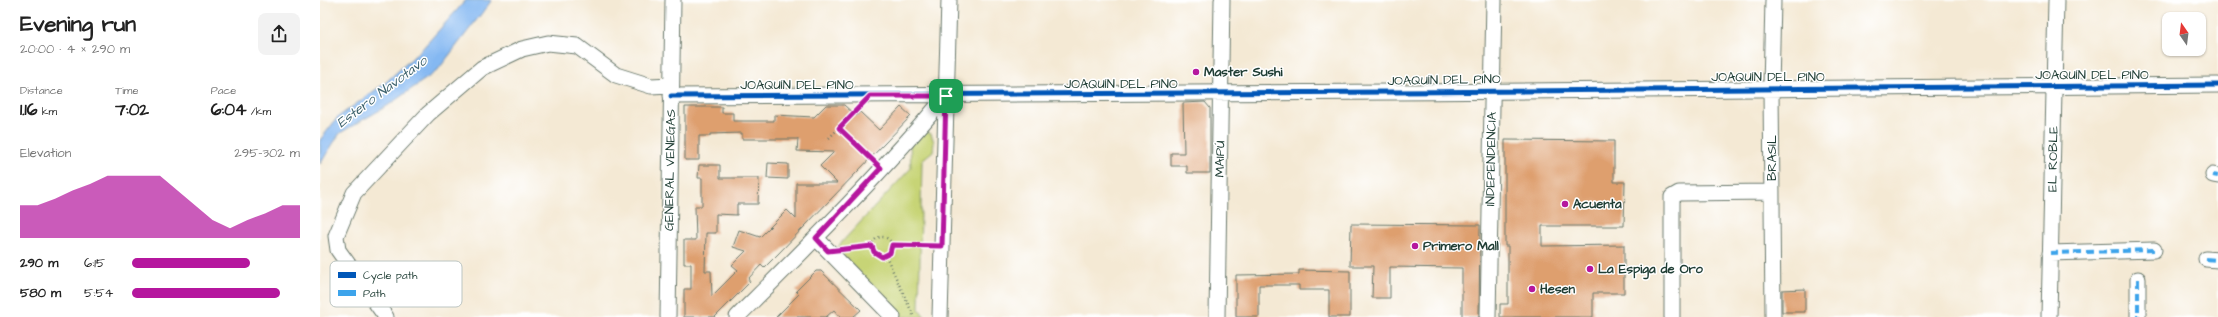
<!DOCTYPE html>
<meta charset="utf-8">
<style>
:root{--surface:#fff;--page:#f2f2f2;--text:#222;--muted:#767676;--accent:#b5179e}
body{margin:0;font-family:"Architects Daughter",sans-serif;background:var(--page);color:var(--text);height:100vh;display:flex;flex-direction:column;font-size:15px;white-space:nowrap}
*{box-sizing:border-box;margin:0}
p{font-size:13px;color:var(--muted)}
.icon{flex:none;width:22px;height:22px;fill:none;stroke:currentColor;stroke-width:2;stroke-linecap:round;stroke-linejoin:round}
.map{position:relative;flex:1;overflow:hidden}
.side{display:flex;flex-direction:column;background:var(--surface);width:320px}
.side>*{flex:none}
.needle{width:26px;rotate:346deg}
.tools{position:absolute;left:1842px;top:12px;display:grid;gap:8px}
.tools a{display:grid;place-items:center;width:44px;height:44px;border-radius:8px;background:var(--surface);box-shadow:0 1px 3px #0004;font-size:20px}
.pin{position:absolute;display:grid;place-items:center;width:34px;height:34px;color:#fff;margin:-17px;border-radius:8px;box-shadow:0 2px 6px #0006}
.round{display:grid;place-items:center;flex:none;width:42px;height:42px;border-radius:8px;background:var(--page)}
.headline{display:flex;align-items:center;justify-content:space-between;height:68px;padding:0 20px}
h1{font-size:22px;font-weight:700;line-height:30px}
.metrics{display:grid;grid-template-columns:repeat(3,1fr);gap:6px;height:68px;padding:4px 20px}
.metrics div{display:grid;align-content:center}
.metrics b{font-size:17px;font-weight:700}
.metrics small{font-size:11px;font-weight:400}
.metrics p{font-size:11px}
.chart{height:112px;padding:8px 20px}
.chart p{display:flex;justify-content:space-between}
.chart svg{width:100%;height:72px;margin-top:4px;fill:var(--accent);opacity:.7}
ul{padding:0 20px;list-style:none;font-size:13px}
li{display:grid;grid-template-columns:64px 48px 1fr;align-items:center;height:30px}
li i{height:10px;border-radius:5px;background:var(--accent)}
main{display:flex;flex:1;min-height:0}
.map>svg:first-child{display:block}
.green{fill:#c7d476;stroke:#738855}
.water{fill:#84b8f2;stroke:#527a93}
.building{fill:#de9f6e}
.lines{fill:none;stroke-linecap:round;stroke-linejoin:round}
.minor-casing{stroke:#6a796c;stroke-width:17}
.path{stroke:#6a796c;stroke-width:2.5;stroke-dasharray:1 3;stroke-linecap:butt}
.minor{stroke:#fff;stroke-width:15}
.quiet{stroke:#3da4eb;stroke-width:4;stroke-dasharray:8 4;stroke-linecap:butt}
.cycleway-casing{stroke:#fff;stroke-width:8}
.cycleway{stroke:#0057b8;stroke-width:5}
.route-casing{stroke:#fff;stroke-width:8}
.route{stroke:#b5179e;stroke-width:5}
.poi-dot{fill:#b5179e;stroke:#fff;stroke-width:1.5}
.labels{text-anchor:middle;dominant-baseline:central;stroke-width:3;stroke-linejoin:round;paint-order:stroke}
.poi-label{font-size:13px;font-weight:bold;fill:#1f3d34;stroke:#fff;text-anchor:start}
.street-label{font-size:13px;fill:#1f3d34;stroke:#fff}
.water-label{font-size:14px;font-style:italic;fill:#3d626d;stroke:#fff}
.key{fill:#fff;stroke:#bcc5c2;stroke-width:1}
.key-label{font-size:11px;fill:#1f3d34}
</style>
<main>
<section class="side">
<div class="headline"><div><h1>Evening run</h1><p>20:00 · 4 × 290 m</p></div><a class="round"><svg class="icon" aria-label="share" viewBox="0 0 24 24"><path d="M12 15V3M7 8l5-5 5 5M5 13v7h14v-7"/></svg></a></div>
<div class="metrics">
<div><p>Distance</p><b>1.16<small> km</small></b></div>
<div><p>Time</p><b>7:02</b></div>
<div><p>Pace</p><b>6:04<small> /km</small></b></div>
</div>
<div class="chart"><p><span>Elevation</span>295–302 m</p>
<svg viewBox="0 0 160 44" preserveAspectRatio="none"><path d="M0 44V24L10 24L20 20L30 15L40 11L50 6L60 6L70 6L80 6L90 15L100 24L110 33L120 38L130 33L140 29L150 24L160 24V44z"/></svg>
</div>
<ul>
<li><b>290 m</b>6:15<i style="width:70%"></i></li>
<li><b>580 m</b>5:54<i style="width:88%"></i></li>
</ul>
</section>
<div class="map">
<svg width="1898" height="317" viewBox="0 0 1898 317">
<rect width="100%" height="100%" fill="#fff"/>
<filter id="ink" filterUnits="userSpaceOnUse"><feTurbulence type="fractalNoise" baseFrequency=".025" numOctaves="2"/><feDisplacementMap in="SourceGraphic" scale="8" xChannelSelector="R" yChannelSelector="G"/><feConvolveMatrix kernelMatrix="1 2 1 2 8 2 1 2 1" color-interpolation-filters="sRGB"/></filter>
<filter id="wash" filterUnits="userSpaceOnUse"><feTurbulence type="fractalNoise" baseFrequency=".012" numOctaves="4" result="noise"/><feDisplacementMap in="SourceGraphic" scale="16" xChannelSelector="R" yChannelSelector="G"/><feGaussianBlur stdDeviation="0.9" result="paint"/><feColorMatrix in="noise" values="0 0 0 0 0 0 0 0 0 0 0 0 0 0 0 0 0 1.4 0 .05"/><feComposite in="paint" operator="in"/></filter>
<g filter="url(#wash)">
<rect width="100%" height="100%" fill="#f4e9d4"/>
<path class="green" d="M 603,130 L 611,134 L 614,142 L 613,151 L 602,160 L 599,309 L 605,317 L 582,317 L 518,250 L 520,244 L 591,168 L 590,144 Z"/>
<path class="water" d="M 146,0 L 172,0 L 117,71 L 67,106 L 20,133 L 0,164 L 0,140 L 18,117 L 65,83 L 102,49 Z"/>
<g id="blocks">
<path class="building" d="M 885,102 L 890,108 L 890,173 L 867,173 L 867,166 L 851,166 L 851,153 L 864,153 L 863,103 Z
M 506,105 L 524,105 L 536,116 L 540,112 L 559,130 L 581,107 L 591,116 L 458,254 L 444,268 L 441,265 L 428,279 L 430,282 L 395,317 L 364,317 L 364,289 L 371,289 L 371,264 L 364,264 L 364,240 L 376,240 L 375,206 L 382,206 L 382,178 L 378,178 L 379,165 L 400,165 L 400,178 L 439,178 L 438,204 L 417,204 L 417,215 L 396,214 L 396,233 L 386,233 L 385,271 L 391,271 L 392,296 L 418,270 L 412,265 L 426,251 L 413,247 L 419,230 L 440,237 L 467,210 L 476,219 L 476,183 L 517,183 L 500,166 L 514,152 L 477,151 L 478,139 L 422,139 L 422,133 L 390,134 L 390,136 L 379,136 L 379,160 L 365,160 L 365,107 L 402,107 L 402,113 L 413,113 L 413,121 L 454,121 L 454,115 L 494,117 Z
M 1185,140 L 1294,141 L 1294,182 L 1305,182 L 1304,226 L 1222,226 L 1222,246 L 1304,245 L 1304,293 L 1273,293 L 1273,317 L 1180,317 L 1180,304 L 1188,304 L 1188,246 L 1185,246 Z
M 448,163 L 468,164 L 468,179 L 447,178 Z
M 1031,224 L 1160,225 L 1159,317 L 1142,317 L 1142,268 L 1070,267 L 1070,298 L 1052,298 L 1053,266 L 1030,266 Z
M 979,270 L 1030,271 L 1030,317 L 1009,317 L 1009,290 L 979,290 L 979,285 L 939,285 L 939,317 L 916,317 L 916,275 L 979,274 Z
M 496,271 L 501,271 L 541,310 L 533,317 L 520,317 L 514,310 L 506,317 L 456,317 L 479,294 L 476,291 Z
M 1485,289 L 1485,312 L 1462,312 L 1462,290 Z"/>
</g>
</g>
<g filter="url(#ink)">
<use href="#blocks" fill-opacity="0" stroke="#6a796c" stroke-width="1"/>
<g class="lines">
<defs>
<path id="minor" d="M 351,96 C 867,95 1382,89 1898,85
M 1893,175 L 1898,176
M 496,238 L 573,317
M 1730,253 L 1834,250
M 1886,259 L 1898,260
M 1818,279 L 1818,317
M 66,317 L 18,250 L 16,236 L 34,193 L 108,114 L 162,68 L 202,49 L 228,43 L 257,46 L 296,75 L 331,86 L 351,85
M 348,317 L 353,0
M 417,317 C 489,245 561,174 626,96
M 620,317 L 629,0
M 897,317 L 902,0
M 1168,317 L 1174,0
M 1352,317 L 1352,197 L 1359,193 L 1452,192
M 1453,317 L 1451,88 L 1453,0
M 1729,317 L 1736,0"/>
</defs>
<use href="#minor" class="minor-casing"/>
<path class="path" d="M 537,109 L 519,128 L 553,160
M 509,138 L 519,128
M552 247a10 10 0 1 1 20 0a10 10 0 1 1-20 0Z
M 572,245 L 609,246
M 525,248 L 552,246
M 566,256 L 594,317"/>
<use href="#minor" class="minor"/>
<path class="quiet" d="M 1893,175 L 1898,176
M 1730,253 L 1834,250
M 1886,259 L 1898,260
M 1818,279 L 1818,317"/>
<defs>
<path id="cycleway" d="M 351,96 C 867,95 1382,89 1898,85"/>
</defs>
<use href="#cycleway" class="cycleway-casing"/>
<use href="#cycleway" class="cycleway"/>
</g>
</g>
<g class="lines" filter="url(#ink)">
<defs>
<path id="route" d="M 550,96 L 626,96 L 622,246 L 572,245 L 570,253 L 562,257 L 554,252 L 552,246 L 508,251 L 496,238 L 561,168 L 519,128 Z"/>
</defs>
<use href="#route" class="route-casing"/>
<use href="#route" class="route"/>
</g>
<g class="poi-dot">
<circle cx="876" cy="72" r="4"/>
<circle cx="1245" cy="204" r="4"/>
<circle cx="1095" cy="246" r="4"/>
<circle cx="1270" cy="269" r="4"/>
<circle cx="1212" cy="289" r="4"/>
</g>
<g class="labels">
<g class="poi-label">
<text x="884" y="72">Master Sushi</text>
<text x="1253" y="204">Acuenta</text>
<text x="1103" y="246">Primero Mall</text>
<text x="1278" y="269">La Espiga de Oro</text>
<text x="1220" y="289">Hesen</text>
</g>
<g class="street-label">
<text x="1772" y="75">JOAQUÍN DEL PINO</text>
<text x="1448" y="77">JOAQUÍN DEL PINO</text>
<text transform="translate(1124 80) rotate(-1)">JOAQUÍN DEL PINO</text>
<text x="801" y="84">JOAQUÍN DEL PINO</text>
<text x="477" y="85">JOAQUÍN DEL PINO</text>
<text transform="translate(1452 158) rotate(-90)">BRASIL</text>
<text transform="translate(900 159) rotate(-89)">MAIPÚ</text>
<text transform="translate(1171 159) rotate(-89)">INDEPENDENCIA</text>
<text transform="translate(1733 159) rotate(-89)">EL ROBLE</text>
<text transform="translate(350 170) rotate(-89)">GENERAL VENEGAS</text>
</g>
<g class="water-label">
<text transform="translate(62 92) rotate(-37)">Estero Navotavo</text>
</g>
</g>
<rect x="10" y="261" width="132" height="46" rx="6" class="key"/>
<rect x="18" y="272" width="18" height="6" fill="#0057b8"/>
<rect x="18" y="290" width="18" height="6" fill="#3da4eb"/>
<g class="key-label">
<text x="43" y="279">Cycle path</text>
<text x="43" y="297">Path</text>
</g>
</svg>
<div class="tools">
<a><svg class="needle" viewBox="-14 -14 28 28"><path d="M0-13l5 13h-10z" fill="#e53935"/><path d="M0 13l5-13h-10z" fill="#767676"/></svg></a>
</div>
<div class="pin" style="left:626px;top:96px;background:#1e9e55"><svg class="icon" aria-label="arrive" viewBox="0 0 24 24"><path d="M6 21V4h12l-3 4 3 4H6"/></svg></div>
</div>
</main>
